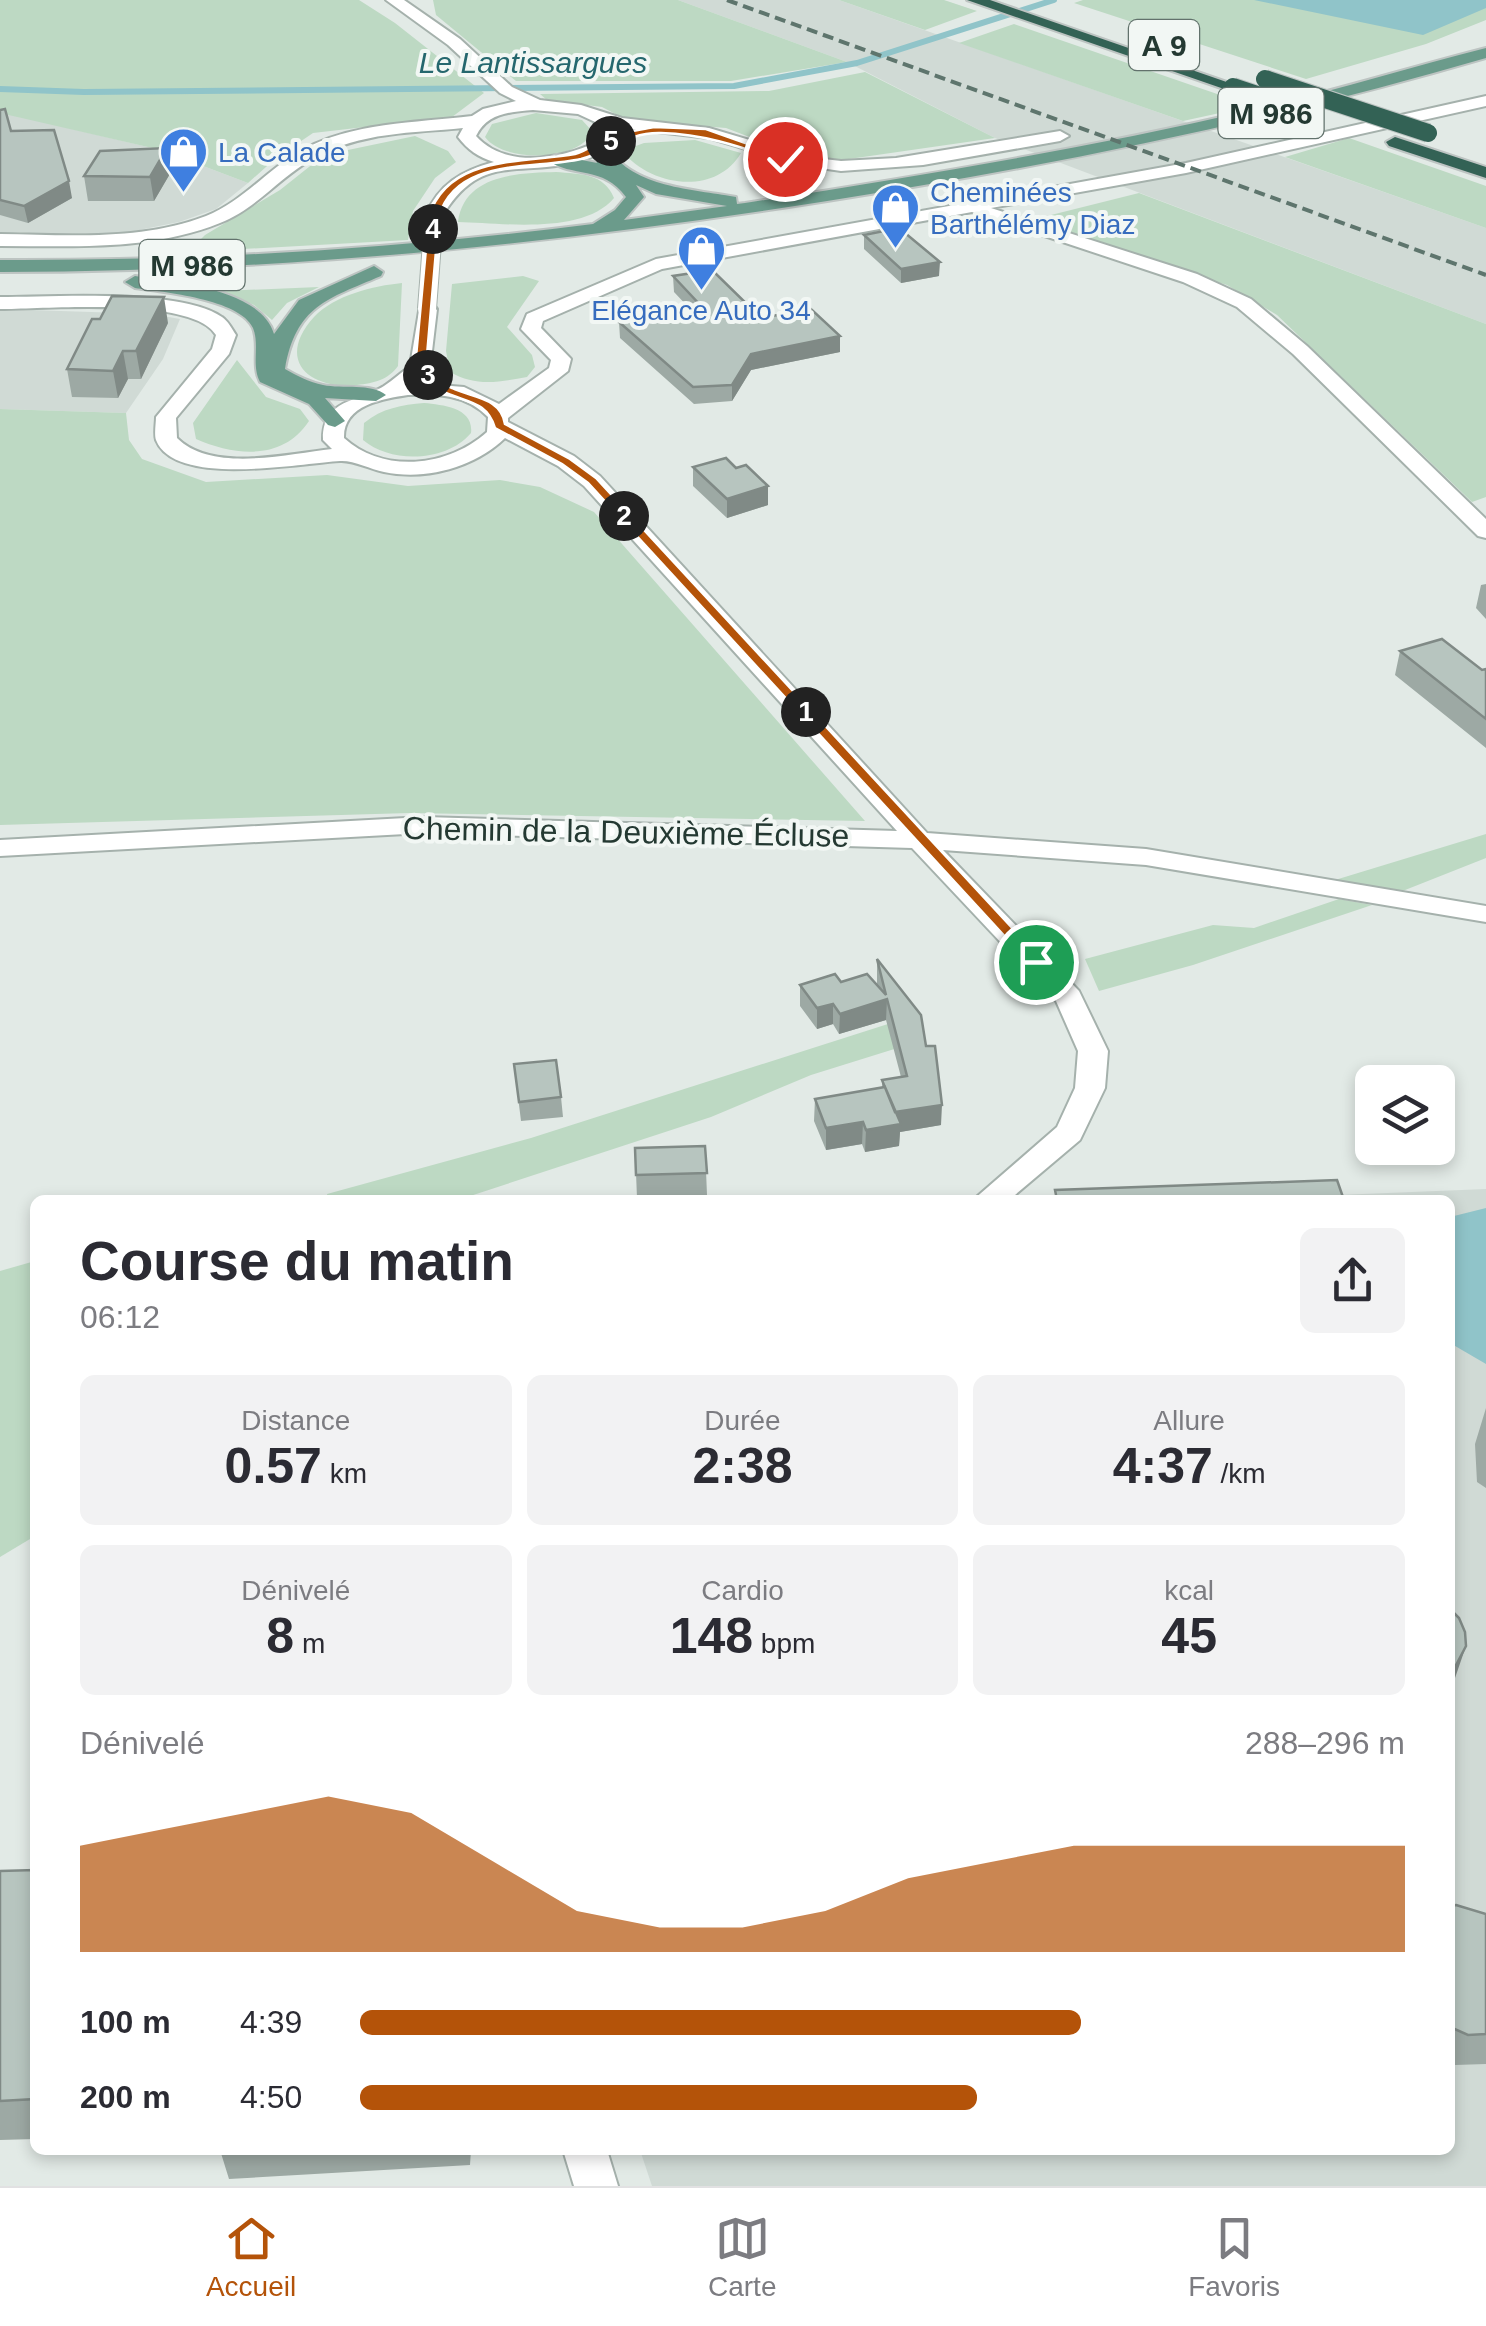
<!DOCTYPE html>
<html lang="fr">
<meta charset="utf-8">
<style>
:root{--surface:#fff;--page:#f2f2f3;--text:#2b2b33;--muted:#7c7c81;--line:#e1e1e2;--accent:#b45309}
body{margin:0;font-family:Arial,sans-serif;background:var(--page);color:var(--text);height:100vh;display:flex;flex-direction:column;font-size:38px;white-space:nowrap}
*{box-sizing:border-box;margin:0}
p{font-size:32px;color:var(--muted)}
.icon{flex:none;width:55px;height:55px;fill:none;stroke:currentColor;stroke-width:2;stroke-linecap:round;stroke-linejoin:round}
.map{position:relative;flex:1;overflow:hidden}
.side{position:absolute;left:30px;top:1195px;width:1425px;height:960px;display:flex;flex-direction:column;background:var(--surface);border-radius:15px;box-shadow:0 5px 15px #0003}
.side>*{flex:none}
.tools{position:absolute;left:1355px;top:1065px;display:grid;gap:20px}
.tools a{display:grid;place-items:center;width:100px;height:100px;border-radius:15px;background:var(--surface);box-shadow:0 5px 15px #0003;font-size:50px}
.pin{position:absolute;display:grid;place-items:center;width:85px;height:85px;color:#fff;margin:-42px;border:5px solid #fff;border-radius:50%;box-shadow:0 2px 10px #0007}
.km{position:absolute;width:50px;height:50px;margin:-25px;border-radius:50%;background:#222;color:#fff;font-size:28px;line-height:50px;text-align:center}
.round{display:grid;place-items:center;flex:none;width:105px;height:105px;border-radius:15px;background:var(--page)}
.overview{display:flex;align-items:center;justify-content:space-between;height:170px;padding:0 50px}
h1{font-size:55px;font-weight:600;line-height:75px}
.metrics{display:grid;grid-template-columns:repeat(3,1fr);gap:15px;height:170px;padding:10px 50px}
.metrics div{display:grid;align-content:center;border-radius:15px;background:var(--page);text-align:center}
.metrics b{font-size:50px;font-weight:600}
.metrics small{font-size:28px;font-weight:400}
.metrics p{font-size:28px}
.chart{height:280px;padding:20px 50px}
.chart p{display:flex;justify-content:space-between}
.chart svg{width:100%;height:180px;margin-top:10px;fill:var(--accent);opacity:.7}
ul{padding:0 50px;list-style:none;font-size:32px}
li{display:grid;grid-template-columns:160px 120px 1fr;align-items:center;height:75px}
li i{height:25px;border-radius:12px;background:var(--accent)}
.menu{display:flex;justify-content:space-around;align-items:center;height:140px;border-top:2px solid var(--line);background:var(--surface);font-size:28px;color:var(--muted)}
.menu a{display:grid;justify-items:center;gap:5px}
.menu .active{color:var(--accent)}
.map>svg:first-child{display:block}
.built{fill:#d0dad5}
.green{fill:#bdd9c3}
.water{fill:#90c4c9}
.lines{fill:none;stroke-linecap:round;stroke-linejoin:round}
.stream{stroke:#90c4c9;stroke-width:6}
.minor-casing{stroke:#a5b1ac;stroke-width:4}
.major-casing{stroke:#bdc4c2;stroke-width:4}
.highway-casing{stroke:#bdc4c2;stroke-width:4}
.minor{fill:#fff;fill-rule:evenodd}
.major{fill:#6b9b8b;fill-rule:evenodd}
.highway{fill:#336255;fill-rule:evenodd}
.rail{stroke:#5e756d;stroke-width:4;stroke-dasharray:11 6;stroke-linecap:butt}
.minor-bridge-casing{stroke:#a5b1ac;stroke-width:20;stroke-linecap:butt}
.highway-bridge-casing{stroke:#bdc4c2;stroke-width:20;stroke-linecap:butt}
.minor-bridge{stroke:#fff;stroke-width:18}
.highway-bridge{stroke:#336255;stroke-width:18}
.wall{fill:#9da9a4}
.shaded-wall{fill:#808a86}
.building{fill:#b7c5bf;stroke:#808a86;stroke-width:2.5}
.route{fill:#b45309;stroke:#fff;stroke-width:2.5}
.labels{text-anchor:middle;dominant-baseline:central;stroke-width:8;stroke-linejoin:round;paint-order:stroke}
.far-shop-label{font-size:28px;fill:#366cbe;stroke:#f2f7f4;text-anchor:start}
.shield{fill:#f2f7f4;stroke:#62726c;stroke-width:2.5}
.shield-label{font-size:30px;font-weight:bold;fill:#243932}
.far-water-label{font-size:30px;font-style:italic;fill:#25676e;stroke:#f2f7f4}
.street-label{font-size:32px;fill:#243932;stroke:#f2f7f4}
</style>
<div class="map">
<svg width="1486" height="2186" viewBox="0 0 1486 2186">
<rect width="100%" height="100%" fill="#e2eae6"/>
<path class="built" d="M 678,0 L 839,0 L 1486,228 L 1486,324 L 995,138 L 847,62 Z
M 0,112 L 161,150 L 248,183 L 216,209 L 179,222 L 124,233 L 0,234 Z
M 0,309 L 152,314 L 180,319 L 163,359 L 126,413 L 0,409 Z
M 1486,1189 L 1486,2186 L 652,2186 L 640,2150 L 1450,2150 L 1450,1200 L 1216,1200 Z"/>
<path class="green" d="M 0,0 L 359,0 L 395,23 L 484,93 L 452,117 L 313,133 L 276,158 L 248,183 L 161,150 L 0,113 Z
M 433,0 L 678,0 L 847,62 L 731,81 L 516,81 L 436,15 Z
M 839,0 L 944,0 L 977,11 L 925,30 Z
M 1083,0 L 1486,0 L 1486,20 L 1426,44 L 1306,79 L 1074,3 Z
M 1014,24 L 1252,106 L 1183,121 L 959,43 Z
M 865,72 L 995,138 L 842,160 L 789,152 L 726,128 L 627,120 L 602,107 L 547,100 L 540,94 L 769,91 Z
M 536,113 L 582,120 L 593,132 C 577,162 504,163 485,137 L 492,124 Z
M 415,136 L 448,151 L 456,162 L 435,178 L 413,211 L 408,240 L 188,252 L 205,235 L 280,190 L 324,155 Z
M 1349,138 L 1486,186 L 1486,228 L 1285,157 Z
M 695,140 L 741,153 C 715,197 650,186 622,151 L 644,143 Z
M 556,172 C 580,174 604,173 614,198 C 583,235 502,223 458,222 C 464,174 519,173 556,172 Z
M 1139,193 L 1486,324 L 1486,497 L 1472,502 L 1277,315 L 1227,285 L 1023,222 Z
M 523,276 L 539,281 L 507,327 L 532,355 L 535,367 L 527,377 C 499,382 476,387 450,372 L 446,351 L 452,284 Z
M 402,283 L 398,366 C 388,380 374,383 357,385 C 309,390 275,360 314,317 C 335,295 373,286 402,283 Z
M 319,287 L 287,303 L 272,320 L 254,305 L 221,291 Z
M 237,360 L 266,397 L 300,409 L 309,421 C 283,461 235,456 196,439 L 193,423 Z
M 424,403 C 444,405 474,408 471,433 C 447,462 391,464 363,440 L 364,423 C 382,408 402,405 424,403 Z
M 0,409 L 126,413 L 129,440 L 142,459 L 206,482 L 327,475 L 408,486 L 500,480 L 540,487 L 594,512 L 865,821 L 410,813 L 0,825 Z
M 1486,834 L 1486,858 L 1395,894 L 1335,880 Z
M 1339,899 L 1372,905 L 1193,965 L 1099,991 L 1085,959 L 1213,925 L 1254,928 Z
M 913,1016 L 920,1041 L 811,1075 L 711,1117 L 458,1200 L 328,1200 L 327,1194 L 531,1138 Z
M 35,1261 L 35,1536 L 0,1557 L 0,1271 Z"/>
<path class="water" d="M 1254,0 L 1486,0 L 1486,8 L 1423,35 Z
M 1486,1208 L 1486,1364 L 1450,1343 L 1450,1217 Z"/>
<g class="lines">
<path class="stream" d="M 0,89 L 84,92 L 734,86 L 857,63 L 1054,0"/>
<defs>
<path id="minor" d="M 386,0 L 404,0 L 460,39 L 512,87 L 540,100 L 581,105 L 622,118 L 709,128 L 807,157 L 841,161 L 896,158 L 1060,131 L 1069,136 L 1060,141 L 923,165 L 841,171 L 800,165 L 709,138 L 623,128 L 632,132 L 632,140 C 612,146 595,158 574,163 C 512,176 478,154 440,220 L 434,221 L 425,216 C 439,184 461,171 494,162 C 478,157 468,150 458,137 L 463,128 C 413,133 360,132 314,158 C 281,176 256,209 220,223 C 151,251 73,246 0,246 L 0,234 C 68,235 141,241 206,216 C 242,202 267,170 300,151 C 352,122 415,123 472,116 L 483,109 L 516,101 L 500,93 L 448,45 ZM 533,110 L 578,114 L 606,127 L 607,137 C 570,157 509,172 476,136 C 487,113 510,112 533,110 Z
M 1486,96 L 1486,106 L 1186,173 L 991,208 L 1197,274 L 1251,299 L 1307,346 L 1486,519 L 1486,538 L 1478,536 L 1293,354 L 1237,307 L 1183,282 L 972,212 L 662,269 L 543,321 L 541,328 L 571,359 L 568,371 L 508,418 L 508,422 L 574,456 L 600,476 L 927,833 L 1146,849 L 1486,906 L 1486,922 L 1146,865 L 943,850 L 1079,991 L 1108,1051 L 1105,1088 L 1080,1140 L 1009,1200 L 973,1200 L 1057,1127 L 1075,1088 L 1078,1051 L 1056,1001 L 912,848 L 424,833 L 0,856 L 0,840 L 424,817 L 897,831 L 584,486 L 558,466 L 505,438 C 475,467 426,481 384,472 C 370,469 353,460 340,461 C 301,463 175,488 156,440 C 154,434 156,423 156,417 L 212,349 L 216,335 C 193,296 44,309 0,309 L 0,297 C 52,297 182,288 222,317 C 228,321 232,329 236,335 L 229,354 L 176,418 L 177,438 C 212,473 287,454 332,449 L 323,440 C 322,399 358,402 384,386 C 393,380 402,372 410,366 L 420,305 L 434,305 L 437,309 L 430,368 L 414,383 L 464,387 L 499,404 L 549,368 L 551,360 L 521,329 L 527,314 L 656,259 L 1186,163 ZM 408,395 C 437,394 466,394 488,417 L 487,432 C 448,467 384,474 344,438 C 343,405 382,399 408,395 Z
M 563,2150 L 607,2150 L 618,2186 L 574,2186 Z"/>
<path id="major" d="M 1486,48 L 1486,58 C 1268,122 1045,167 821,202 C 548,245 276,272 0,272 L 0,260 C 199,261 396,249 593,224 L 615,210 L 626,197 C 603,165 572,178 547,160 L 556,155 L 597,163 L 592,149 L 601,144 L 607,145 C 628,186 689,189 730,196 L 736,197 L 737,204 L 745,203 C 915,177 1084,149 1252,110 C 1330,92 1408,68 1486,48 ZM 636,185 L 656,194 L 727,206 L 624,220 L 644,197 Z
M 374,266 L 383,272 L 381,276 C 327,299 296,306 285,369 C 297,376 309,382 323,385 C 342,389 372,383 386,395 L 376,401 L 325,398 L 345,421 L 335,427 L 328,425 L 309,404 L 260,382 C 251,365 260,345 253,328 C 240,299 163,292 135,288 L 125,282 L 135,276 C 175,282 261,289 274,334 L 299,300 Z"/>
<path id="highway" d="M 967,0 L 990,0 L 1241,87 L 1227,90 Z
M 1395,137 L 1486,167 L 1486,178 L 1389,146 L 1386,142 Z"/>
</defs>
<use href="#minor" class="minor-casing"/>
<use href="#major" class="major-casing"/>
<use href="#highway" class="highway-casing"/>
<use href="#minor" class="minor"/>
<use href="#major" class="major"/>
<use href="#highway" class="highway"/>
<path class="rail" d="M 727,0 L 1486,275"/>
<defs>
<path id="minor-bridge" d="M 427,309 L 434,216"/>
<path id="highway-bridge" d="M 1265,79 L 1428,133
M 1233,87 L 1287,105"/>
</defs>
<use href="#minor-bridge" class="minor-bridge-casing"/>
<use href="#highway-bridge" class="highway-bridge-casing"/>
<use href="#minor-bridge" class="minor-bridge"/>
<use href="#highway-bridge" class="highway-bridge"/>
</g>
<path class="wall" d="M 0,110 L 11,131 L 72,198 L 28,223 L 0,215 Z
M 167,148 L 171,172 L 154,201 L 88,201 L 84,176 Z
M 864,235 L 939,276 L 901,283 L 864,249 Z
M 673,276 L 761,318 L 840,352 L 751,370 L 732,401 L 694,404 L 620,338 L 619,322 L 690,309 L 674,292 Z
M 168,323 L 141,379 L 128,379 L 118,398 L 72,397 L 67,369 Z
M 693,467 L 736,468 L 768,486 L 768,505 L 727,518 L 693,486 Z
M 1486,584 L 1486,619 L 1476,608 L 1481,585 Z
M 1400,651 L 1482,670 L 1486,669 L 1486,748 L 1395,675 Z
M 877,959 L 941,1125 L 900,1132 L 899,1146 L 865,1152 L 862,1144 L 826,1150 L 814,1121 L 815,1099 L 882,1088 L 882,1080 L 901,1077 L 886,1020 L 839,1034 L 833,1024 L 817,1029 L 800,1006 L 800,985 L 841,982 L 877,985 Z
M 514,1064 L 561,1097 L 563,1117 L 521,1121 Z
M 705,1146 L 707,1195 L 637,1198 L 635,1148 Z
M 1486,1408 L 1486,1488 L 1477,1482 L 1475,1444 Z
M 35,1870 L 35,2139 L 0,2140 L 0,1871 Z
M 1450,1906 L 1486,1914 L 1486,2064 L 1455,2065 L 1450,2063 Z
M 220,2150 L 471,2150 L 470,2165 L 229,2179 Z"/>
<path class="shaded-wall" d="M 167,148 L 171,172 L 154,201 L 150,177 Z
M 69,181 L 72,198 L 28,223 L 24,206 Z
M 940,262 L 939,276 L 901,283 L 901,269 Z
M 164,297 L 168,323 L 141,379 L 136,351 Z
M 840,336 L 840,352 L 751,370 L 732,401 L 732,385 L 751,354 Z
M 123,351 L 128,379 L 118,398 L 113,371 Z
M 768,486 L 768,505 L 727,518 L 727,499 Z
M 887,999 L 886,1020 L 839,1034 L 840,1014 Z
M 833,1004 L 833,1024 L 817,1029 L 817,1008 Z
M 942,1105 L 941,1125 L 900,1132 L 899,1146 L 865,1152 L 866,1130 L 895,1112 Z
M 863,1122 L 862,1144 L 826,1150 L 826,1128 Z
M 1466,1646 L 1455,1678 L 1450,1688 L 1450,1670 Z"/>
<path class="building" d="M 5,109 L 11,131 L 54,130 L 69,181 L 24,206 L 0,200 L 0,110 Z
M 167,148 L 150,177 L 84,176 L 100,151 Z
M 899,228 L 940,262 L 901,269 L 864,235 Z
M 712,270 L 761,318 L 811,309 L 840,336 L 751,354 L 732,385 L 693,387 L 619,322 L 702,307 L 673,276 Z
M 112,296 L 164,297 L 136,351 L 123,351 L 113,371 L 67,369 L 92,319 L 100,319 Z
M 726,458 L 736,468 L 746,465 L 768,486 L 727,499 L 693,467 Z
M 1442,639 L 1482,670 L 1486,669 L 1486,719 L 1400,651 Z
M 877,959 L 921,1015 L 926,1046 L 935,1046 L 942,1105 L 895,1112 L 882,1080 L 907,1076 L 887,999 L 840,1014 L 833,1004 L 817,1008 L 800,985 L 835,974 L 841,982 L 867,974 L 886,995 Z
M 556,1060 L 561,1097 L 519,1102 L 514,1064 Z
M 885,1087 L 901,1124 L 866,1130 L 863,1122 L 826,1128 L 815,1099 Z
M 705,1146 L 707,1173 L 636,1175 L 635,1148 Z
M 1337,1180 L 1344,1200 L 1057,1200 L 1055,1190 Z
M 1450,1609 L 1459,1618 L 1465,1632 L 1466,1646 L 1454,1669 L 1450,1670 Z
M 35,1870 L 35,2099 L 0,2101 L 0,1871 Z
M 1456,1905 L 1486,1914 L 1486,2034 L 1468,2035 L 1450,2027 L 1450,1906 Z"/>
<path class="route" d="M 654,127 L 706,129 L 790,159 L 782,161 C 741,147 705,134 661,133 C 627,132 609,152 581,159 C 532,170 457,157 439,216 L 426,367 C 434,374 442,384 452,388 C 472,398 501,397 505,424 L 570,459 L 596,478 L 1041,959 L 1041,965 L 1031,965 L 588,483 L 562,464 L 495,428 C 487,402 469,403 446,393 C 434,388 423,376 415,368 L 429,216 C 448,155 523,163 575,154 C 587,151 597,142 609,137 C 623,132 640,130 654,127 Z"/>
<defs>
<symbol id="shop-pin" viewBox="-11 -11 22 30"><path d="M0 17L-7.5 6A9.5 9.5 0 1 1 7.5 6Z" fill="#3f7fe0" stroke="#f2f7f4"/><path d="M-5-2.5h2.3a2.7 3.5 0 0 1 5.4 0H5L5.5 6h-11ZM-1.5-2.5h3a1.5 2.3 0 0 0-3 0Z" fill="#fff"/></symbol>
</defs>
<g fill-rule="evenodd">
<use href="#shop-pin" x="156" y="124" width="55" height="75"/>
<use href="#shop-pin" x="868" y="180" width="55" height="75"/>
<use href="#shop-pin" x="674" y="222" width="55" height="75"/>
</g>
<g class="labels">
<g class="far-shop-label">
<text x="218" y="152">La Calade</text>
<text x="930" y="192">Cheminées<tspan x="930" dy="32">Barthélémy Diaz</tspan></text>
<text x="701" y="310" text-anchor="middle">Elégance Auto 34</text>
</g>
<g class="shield">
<rect x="1129" y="20" width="70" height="50" rx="8"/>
<rect x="1218.5" y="88" width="105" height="50" rx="8"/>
<rect x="139.5" y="240" width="105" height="50" rx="8"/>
</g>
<g class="shield-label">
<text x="1164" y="45">A 9</text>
<text x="1271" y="113">M 986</text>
<text x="192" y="265">M 986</text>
</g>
<g class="far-water-label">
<text x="533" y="62">Le Lantissargues</text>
</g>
<g class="street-label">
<text transform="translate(626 832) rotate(1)">Chemin de la Deuxième Écluse</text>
</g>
</g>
</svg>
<div class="tools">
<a><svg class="icon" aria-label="layers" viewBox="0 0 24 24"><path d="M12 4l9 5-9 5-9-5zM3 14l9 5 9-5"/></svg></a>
</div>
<div class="pin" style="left:1036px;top:962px;background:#1e9e55"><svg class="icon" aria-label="arrive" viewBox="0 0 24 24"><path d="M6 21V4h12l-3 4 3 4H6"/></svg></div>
<div class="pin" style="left:785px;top:159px;background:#d93025"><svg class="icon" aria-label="check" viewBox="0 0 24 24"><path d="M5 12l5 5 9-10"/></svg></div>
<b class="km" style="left:806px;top:712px">1</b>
<b class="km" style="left:624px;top:516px">2</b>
<b class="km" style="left:428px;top:375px">3</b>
<b class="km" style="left:433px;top:229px">4</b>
<b class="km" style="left:611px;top:141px">5</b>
<section class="side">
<div class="overview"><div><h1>Course du matin</h1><p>06:12</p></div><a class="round"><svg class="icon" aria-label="share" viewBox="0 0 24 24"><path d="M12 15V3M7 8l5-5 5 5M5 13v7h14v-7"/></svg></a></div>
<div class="metrics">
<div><p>Distance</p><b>0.57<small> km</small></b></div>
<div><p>Durée</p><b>2:38</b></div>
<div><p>Allure</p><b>4:37<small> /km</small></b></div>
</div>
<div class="metrics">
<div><p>Dénivelé</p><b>8<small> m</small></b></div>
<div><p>Cardio</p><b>148<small> bpm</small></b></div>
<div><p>kcal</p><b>45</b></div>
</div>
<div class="chart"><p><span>Dénivelé</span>288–296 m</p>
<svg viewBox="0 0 160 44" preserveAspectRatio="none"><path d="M0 44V18L10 14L20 10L30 6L40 10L50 22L60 34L70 38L80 38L90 34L100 26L110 22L120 18L130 18L140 18L150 18L160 18V44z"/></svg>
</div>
<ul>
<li><b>100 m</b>4:39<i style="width:69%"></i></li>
<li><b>200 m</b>4:50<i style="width:59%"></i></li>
</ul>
</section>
</div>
<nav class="menu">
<a class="active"><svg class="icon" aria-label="home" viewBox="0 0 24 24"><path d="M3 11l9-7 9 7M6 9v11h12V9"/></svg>Accueil</a>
<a><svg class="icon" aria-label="map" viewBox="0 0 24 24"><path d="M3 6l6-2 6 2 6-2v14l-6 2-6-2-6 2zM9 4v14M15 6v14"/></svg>Carte</a>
<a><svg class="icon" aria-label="saved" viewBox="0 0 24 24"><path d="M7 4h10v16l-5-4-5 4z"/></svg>Favoris</a>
</nav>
